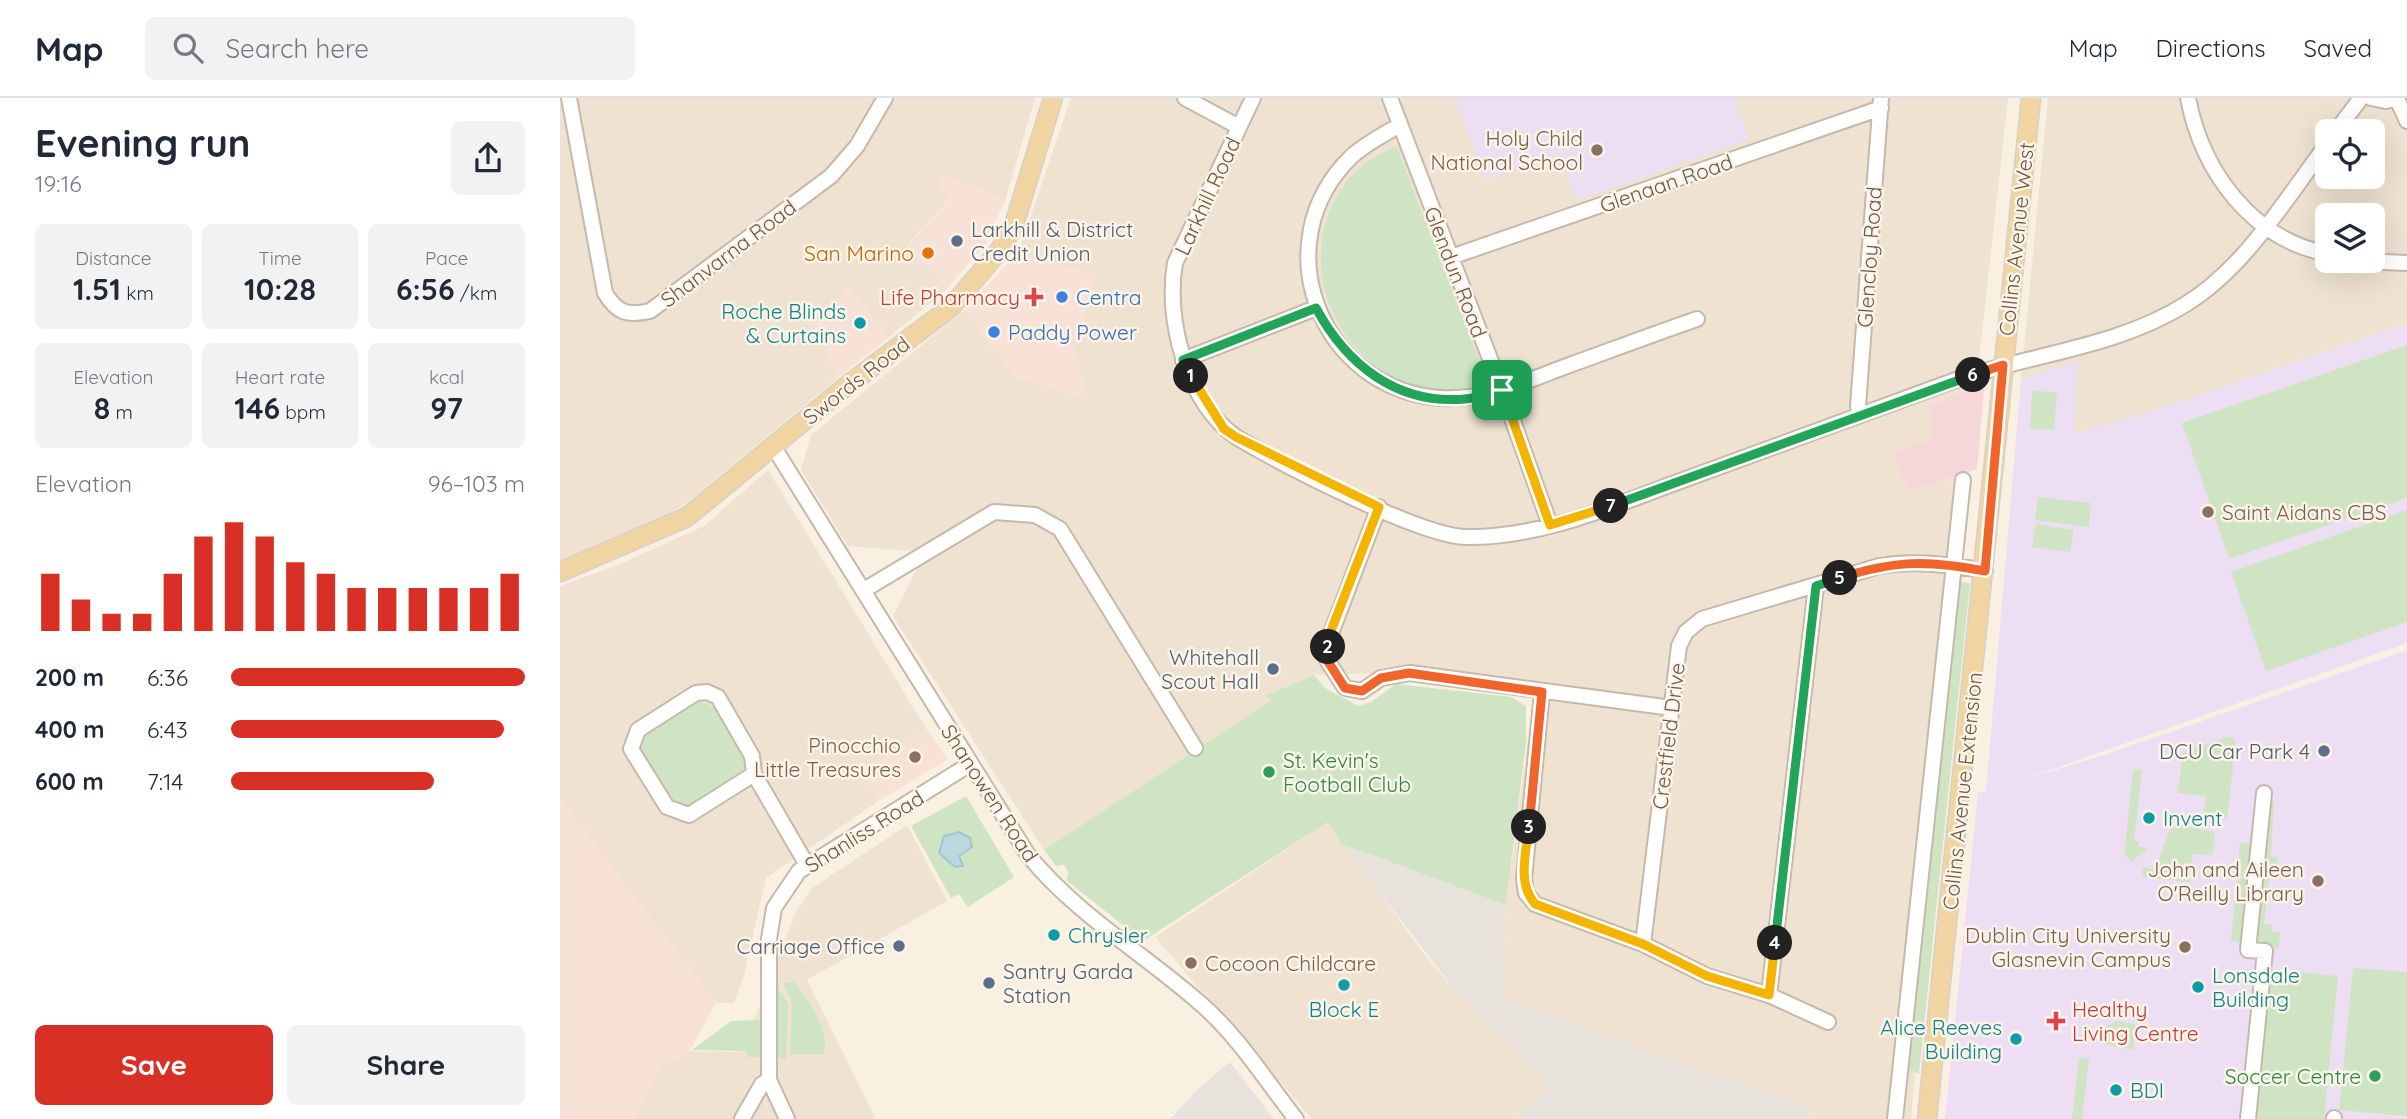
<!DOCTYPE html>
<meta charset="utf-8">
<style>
:root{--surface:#fff;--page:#f2f2f3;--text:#1f2937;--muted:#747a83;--line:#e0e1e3;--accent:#d93025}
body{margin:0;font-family:Quicksand,sans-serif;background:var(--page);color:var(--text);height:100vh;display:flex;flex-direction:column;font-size:26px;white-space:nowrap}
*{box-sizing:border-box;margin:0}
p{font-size:23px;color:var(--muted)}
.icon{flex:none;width:38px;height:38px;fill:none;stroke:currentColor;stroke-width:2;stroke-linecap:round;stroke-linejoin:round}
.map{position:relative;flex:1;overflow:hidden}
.side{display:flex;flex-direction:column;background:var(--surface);width:560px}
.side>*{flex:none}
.fabs{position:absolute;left:1755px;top:21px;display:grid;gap:14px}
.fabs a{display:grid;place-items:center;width:70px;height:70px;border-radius:10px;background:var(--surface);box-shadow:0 7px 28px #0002;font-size:35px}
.pin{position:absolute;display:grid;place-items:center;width:60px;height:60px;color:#fff;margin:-30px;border-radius:14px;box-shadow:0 4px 10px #0006}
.km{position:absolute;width:35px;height:35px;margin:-18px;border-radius:50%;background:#222;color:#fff;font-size:19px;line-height:35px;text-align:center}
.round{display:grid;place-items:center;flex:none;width:74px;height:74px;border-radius:10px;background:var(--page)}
.head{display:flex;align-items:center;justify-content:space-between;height:119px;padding:0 35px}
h1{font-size:38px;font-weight:700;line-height:52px}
.figures{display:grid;grid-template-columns:repeat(3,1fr);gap:10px;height:119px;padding:7px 35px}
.figures div{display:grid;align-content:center;border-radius:10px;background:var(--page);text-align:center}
.figures b{font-size:30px;font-weight:700}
.figures small{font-size:19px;font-weight:400}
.figures p{font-size:19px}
.chart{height:196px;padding:14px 35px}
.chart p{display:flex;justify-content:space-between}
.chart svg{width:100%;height:126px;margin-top:7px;stroke:var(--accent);stroke-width:6}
.primary-button{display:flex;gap:14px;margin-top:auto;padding:14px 35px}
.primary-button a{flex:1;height:80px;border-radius:10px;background:var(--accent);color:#fff;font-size:28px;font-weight:700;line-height:80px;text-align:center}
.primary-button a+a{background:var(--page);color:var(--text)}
ul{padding:0 35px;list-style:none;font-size:23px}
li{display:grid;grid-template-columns:112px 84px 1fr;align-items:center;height:52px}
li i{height:18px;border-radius:9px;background:var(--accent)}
header{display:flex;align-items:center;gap:42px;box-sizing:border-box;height:98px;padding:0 35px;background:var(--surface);border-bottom:2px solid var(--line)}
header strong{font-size:33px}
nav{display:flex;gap:38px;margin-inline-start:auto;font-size:24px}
.search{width:490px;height:63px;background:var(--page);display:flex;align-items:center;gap:18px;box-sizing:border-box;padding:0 24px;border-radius:10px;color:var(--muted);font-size:26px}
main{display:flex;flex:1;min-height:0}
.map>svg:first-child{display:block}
.residential{fill:#efe2d1;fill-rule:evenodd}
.commercial{fill:#f8e1d6}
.industrial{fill:#e8e2dc}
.education{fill:#eddef4}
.medical{fill:#f5d6d9}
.green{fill:#cfe4c2}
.water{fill:#b9d9df;stroke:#a0c7d0;stroke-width:2}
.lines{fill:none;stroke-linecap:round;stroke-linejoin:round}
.minor-casing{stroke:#c7b8aa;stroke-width:18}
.major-casing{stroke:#d6d0cd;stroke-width:21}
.minor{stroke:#fff;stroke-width:14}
.major{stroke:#f0d4a1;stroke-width:18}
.split-1-casing{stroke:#fff;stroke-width:14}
.split-2-casing{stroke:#fff;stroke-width:14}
.split-3-casing{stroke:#fff;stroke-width:14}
.split-4-casing{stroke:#fff;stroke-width:14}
.split-5-casing{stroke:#fff;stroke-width:14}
.split-6-casing{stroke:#fff;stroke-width:14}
.split-7-casing{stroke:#fff;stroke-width:14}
.split-8-casing{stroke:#fff;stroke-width:14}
.split-1{stroke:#22a559;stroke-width:9}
.split-2{stroke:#f5b400;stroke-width:9}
.split-3{stroke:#f0652b;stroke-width:9}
.split-4{stroke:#f5b400;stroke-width:9}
.split-5{stroke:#22a559;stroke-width:9}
.split-6{stroke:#f0652b;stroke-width:9}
.split-7{stroke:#22a559;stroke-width:9}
.split-8{stroke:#f5b400;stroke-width:9}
.education-dot{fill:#8d6e63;stroke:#fcf4e7;stroke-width:2.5}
.service-dot{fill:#5c6f8a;stroke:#fcf4e7;stroke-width:2.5}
.food-dot{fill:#e8710a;stroke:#fcf4e7;stroke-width:2.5}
.health-dot{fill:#e0444e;stroke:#fcf4e7;stroke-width:2.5}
.shop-dot{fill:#3f7fe0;stroke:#fcf4e7;stroke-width:2.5}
.culture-dot{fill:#0f9aa8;stroke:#fcf4e7;stroke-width:2.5}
.leisure-dot{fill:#2e9e5b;stroke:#fcf4e7;stroke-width:2.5}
.labels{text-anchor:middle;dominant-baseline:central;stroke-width:5;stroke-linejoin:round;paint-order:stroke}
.education-label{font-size:21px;fill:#785e54;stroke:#fcf4e7;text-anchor:end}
.street-label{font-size:21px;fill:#6c584b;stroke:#fcf4e7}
.service-label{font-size:21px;fill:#4e5e75;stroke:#fcf4e7;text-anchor:end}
.food-label{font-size:21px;fill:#c56008;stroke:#fcf4e7;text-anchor:end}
.health-label{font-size:21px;fill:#be3a42;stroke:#fcf4e7;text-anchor:end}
.shop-label{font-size:21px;fill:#366cbe;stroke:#fcf4e7;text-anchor:start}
.culture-label{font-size:21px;fill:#0d838f;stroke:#fcf4e7;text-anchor:start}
.leisure-label{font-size:21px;fill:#27864d;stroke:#fcf4e7;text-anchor:start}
</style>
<header>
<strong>Map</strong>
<div class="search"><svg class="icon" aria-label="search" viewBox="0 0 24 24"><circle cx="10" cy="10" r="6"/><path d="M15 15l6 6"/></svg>Search here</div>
<nav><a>Map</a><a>Directions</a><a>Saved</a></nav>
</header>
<main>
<section class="side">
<div class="head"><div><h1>Evening run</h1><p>19:16</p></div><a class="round"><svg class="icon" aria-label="share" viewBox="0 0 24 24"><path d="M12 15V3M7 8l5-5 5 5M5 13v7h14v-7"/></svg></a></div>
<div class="figures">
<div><p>Distance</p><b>1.51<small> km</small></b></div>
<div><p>Time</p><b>10:28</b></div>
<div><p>Pace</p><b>6:56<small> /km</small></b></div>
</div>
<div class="figures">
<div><p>Elevation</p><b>8<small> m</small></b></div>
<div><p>Heart rate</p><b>146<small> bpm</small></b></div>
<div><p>kcal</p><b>97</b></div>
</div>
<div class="chart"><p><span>Elevation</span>96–103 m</p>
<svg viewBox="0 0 160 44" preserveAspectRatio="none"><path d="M5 44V24M15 44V33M25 44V38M35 44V38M45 44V24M55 44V11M65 44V6M75 44V11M85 44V20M95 44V24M105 44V29M115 44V29M125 44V29M135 44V29M145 44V29M155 44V24"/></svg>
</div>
<ul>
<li><b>200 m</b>6:36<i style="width:100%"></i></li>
<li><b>400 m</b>6:43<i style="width:93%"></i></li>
<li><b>600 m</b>7:14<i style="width:69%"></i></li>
</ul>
<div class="primary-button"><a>Save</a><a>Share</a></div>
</section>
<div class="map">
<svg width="1847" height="1021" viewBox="0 0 1847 1021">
<rect width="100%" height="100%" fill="#f9f0e1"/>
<path class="residential" d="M 0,0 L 475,0 L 445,103 L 382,75 L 390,101 L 346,148 L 387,191 L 329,239 L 289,190 L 254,224 L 256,235 L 265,247 L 278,280 L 128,404 L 90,427 L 0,463 Z
M 511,0 L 1448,0 L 1416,288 L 1367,309 L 1373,324 L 1371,342 L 1349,394 L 1407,375 L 1351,1021 L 1249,1021 L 1250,1012 L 941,900 L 946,807 L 975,589 L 833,575 L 754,577 L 708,597 L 710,603 L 484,752 L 333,518 L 365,454 L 288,448 L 241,372 L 251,337 L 405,212 L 456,279 L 519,297 L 525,288 L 511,243 L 520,230 L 484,167 L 459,153 Z
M 1488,0 L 1847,0 L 1847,226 L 1595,312 L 1514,337 L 1461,282 ZM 1768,33 L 1813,33 L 1813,79 L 1768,79 ZM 1768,117 L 1813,117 L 1813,163 L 1768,163 Z
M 208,372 L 367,632 L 304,673 L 320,702 L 206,780 L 184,877 L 174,905 L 156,905 L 0,701 L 0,488 L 58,467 L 144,428 Z
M 768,724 L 864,856 L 899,897 L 968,961 L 989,991 L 956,1021 L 752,1021 L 595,839 Z
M 347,727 L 387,803 L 247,882 L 316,1021 L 74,1021 L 101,967 L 130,953 L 182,954 L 236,813 L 252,790 Z"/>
<path class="commercial" d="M 382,75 L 445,103 L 424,148 L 387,191 L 346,149 L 390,102 L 378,86 Z
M 459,153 L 484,166 L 488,163 L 537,177 L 520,230 L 511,243 L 525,288 L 519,297 L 456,279 L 405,212 Z
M 290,189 L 329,239 L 278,280 L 265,247 L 256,235 L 254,224 Z
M 367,632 L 388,661 L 320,702 L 304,673 Z
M 0,701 L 156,905 L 130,953 L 101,967 L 74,1021 L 0,1021 Z"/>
<path class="industrial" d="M 782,746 L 946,807 L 941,900 L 1250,1011 L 1249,1021 L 956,1021 L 989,991 L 968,961 L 899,897 Z
M 670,964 L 714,1021 L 610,1021 L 640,989 Z"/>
<path class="education" d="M 894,0 L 1175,0 L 1189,41 L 1016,103 L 999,56 L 925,82 Z
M 1847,226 L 1847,545 L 1459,683 L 1547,656 L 1847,552 L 1847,1021 L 1385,1021 L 1418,695 L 1426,693 L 1461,282 L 1517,263 L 1515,336 L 1595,312 Z"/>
<path class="medical" d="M 1416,288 L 1424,291 L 1417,371 L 1349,394 L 1334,354 L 1371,342 L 1373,324 L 1367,309 Z"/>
<path class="green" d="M 836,48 L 928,285 C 916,288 903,293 891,293 C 786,293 721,165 788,82 C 801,66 818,57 836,48 Z
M 1847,247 L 1847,400 L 1669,461 L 1622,325 Z
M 1472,292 L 1497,295 L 1494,332 L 1470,331 Z
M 1478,399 L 1531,405 L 1529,429 L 1475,422 Z
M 1847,412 L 1847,524 L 1706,573 L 1671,474 Z
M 1476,426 L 1514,432 L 1510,454 L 1472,449 Z
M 1400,484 L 1410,485 L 1359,976 L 1348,971 Z
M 754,577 L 765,590 L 798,608 L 811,604 L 836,586 L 951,599 L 966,608 L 966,644 L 946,807 L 782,746 L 768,724 L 583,843 L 506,782 L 509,775 L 504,767 L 496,768 L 484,752 L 710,603 L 707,597 Z
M 137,603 L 152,608 L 159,614 L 188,660 L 183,674 L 128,708 C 102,708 90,670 78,650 L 83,636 Z
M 1668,639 L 1673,639 L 1676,644 L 1667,721 L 1644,714 L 1646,698 L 1618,695 L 1623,654 Z
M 1573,671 L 1582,672 L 1574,743 L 1578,744 L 1578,748 L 1588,751 L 1571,764 L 1565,757 L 1565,750 Z
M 406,698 L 454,779 L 408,809 L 399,796 L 391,800 L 351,728 Z
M 1708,701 L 1714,702 L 1711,758 L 1718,760 L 1717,766 L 1710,766 L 1708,792 L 1715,793 L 1714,801 L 1707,800 L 1704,826 L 1712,827 L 1712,833 L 1720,834 L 1719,850 L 1694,848 Z
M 1619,727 L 1655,734 L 1652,757 L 1633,756 L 1629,784 L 1582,779 L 1583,769 L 1595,772 L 1610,731 Z
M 1680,745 L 1692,746 L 1683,844 L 1671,843 Z
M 1793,870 L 1847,874 L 1847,1018 L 1779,1012 Z
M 1708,871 L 1778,878 L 1764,1021 L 1694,1021 Z
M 234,884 C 249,904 270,930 264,956 L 230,956 L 232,905 L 223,885 Z
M 216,887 L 228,906 L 226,961 L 214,959 Z
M 197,922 L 202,926 L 200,960 L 187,959 L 187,953 L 132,952 L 171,923 Z
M 1557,923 L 1575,926 L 1574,952 L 1543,946 L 1545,929 Z
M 1519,960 L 1529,961 L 1522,1021 L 1512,1021 Z"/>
<path class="water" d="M 399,734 L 410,740 L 412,749 L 399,758 L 403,768 L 395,769 L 379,755 L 384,738 Z"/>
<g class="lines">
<defs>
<path id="minor" d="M 9,0 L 45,195 C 57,215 67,218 90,213 L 271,78 L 297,48 L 325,0
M 625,0 L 679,29
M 693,0 L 615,165 C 605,222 627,304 676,339 C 720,365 861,439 907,439 C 983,440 1057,406 1126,381 C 1215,348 1304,315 1393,283 C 1470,256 1556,250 1626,206 C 1686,169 1726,100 1768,45
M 830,0 L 942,292 L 990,427
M 1628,0 C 1642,73 1691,141 1768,156
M 1811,0 L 1826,3 L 1838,0
M 1837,1 L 1847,23
M 840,27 C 823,37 805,46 791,59 C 703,145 760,291 880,300 C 925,303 966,283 1007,268 C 1051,252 1094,236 1137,221
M 1776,33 L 1801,0
M 891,159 L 1321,10
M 1801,163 L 1847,165
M 623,262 L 756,210
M 1300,317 L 1298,308 L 1321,0
M 213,348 L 468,757 C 517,817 583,855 641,906 C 678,938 706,983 736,1021
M 819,409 L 770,538 L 767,562 L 785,590 L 802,593 L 821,580 L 850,575 L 1112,610
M 304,492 L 434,414 L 475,417 L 500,431 L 635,650
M 982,594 L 964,781 L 966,795 L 975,806 L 1083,846 L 1147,878 L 1209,897 L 1268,924
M 194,676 L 129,717 L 107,709 L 71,651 L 78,632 L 136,595 L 147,594 L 158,599 L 192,658 L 194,676 L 247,767
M 1083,846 L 1119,548 L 1126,534 L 1142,521 L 1319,468 C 1354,462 1390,466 1425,473
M 1209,897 L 1256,488
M 182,1021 L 202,986 L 209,982
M 227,1021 L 209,982 L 209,841 L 214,810 L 239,773 L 410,666
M 1335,1021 L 1403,382
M 1688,1021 L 1705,853 L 1688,852 L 1704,695
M 1774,1021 L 1774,1020"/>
<path id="major" d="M 0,474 L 127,419 L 284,290 L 390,210 L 440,152 L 454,127 L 493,0
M 1367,1021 L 1471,0"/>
</defs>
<use href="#minor" class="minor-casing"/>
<use href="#major" class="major-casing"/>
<use href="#minor" class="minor"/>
<use href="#major" class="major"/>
</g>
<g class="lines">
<defs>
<path id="split-1" d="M 631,278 L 623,262 L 756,210 C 787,267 837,307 905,301 C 917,300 930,295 942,292"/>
<path id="split-2" d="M 631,278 L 664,331 L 676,339 L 819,409 L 769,538 L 768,549"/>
<path id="split-3" d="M 768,549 L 767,562 L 785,590 L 802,593 L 821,580 L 849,575 L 982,594 L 969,729"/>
<path id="split-4" d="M 969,729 C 966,755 957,785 975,806 L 1083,846 L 1147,878 L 1209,897 L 1215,845"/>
<path id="split-5" d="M 1215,845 L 1256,488 L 1280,480"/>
<path id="split-6" d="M 1280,480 C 1335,462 1368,462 1425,473 L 1443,267 L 1413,277"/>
<path id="split-7" d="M 1051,408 L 1413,277"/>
<path id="split-8" d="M 942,292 L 990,427 L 1051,408"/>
</defs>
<use href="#split-1" class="split-1-casing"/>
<use href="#split-2" class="split-2-casing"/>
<use href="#split-3" class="split-3-casing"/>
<use href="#split-4" class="split-4-casing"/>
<use href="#split-5" class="split-5-casing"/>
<use href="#split-6" class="split-6-casing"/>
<use href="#split-7" class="split-7-casing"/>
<use href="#split-8" class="split-8-casing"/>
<use href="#split-1" class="split-1"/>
<use href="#split-2" class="split-2"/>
<use href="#split-3" class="split-3"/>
<use href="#split-4" class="split-4"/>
<use href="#split-5" class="split-5"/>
<use href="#split-6" class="split-6"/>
<use href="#split-7" class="split-7"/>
<use href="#split-8" class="split-8"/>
</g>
<g class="education-dot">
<circle cx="1037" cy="52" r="7"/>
<circle cx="1648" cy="414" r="7"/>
<circle cx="355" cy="659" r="7"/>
<circle cx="1758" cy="783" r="7"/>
<circle cx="1625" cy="849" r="7"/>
<circle cx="631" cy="865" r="7"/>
</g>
<g class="service-dot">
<circle cx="397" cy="143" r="7"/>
<circle cx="713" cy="571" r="7"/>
<circle cx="1764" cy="653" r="7"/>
<circle cx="339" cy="848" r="7"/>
<circle cx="429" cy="885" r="7"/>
</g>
<circle class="food-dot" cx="368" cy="155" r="7"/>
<g class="health-dot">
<path d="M470.5 188.5h7v7h7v7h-7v7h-7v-7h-7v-7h7z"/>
<path d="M1492.5 912.5h7v7h7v7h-7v7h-7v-7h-7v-7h7z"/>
</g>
<g class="shop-dot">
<circle cx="502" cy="199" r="7"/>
<circle cx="434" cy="234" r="7"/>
</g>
<g class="culture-dot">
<circle cx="300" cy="225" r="7"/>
<circle cx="1589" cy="720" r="7"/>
<circle cx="494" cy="837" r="7"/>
<circle cx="784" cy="887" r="7"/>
<circle cx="1638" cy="889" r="7"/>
<circle cx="1456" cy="941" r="7"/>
<circle cx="1556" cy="992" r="7"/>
</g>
<g class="leisure-dot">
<circle cx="709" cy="674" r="7"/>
<circle cx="1815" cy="978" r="7"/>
</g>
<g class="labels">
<g class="education-label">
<text x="1023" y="40">Holy Child<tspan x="1023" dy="24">National School</tspan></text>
<text x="1662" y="414" text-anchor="start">Saint Aidans CBS</text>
<text x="341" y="647">Pinocchio<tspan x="341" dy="24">Little Treasures</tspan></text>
<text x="1744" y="771">John and Aileen<tspan x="1744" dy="24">O'Reilly Library</tspan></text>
<text x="1611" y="837">Dublin City University<tspan x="1611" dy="24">Glasnevin Campus</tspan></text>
<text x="645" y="865" text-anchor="start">Cocoon Childcare</text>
</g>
<g class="street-label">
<text transform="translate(1106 85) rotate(-19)">Glenaan Road</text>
<text transform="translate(647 98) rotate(-65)">Larkhill Road</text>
<text transform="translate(1456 141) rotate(-84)">Collins Avenue West</text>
<text transform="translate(168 155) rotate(-37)">Shanvarna Road</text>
<text transform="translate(1309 159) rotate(-86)">Glencloy Road</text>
<text transform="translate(896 174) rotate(69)">Glendun Road</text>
<text transform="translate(296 282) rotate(-38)">Swords Road</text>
<text transform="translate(1108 638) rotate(-83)">Crestfield Drive</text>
<text transform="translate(1402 693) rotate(-84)">Collins Avenue Extension</text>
<text transform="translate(430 695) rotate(57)">Shanowen Road</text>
<text transform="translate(304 733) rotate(-32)">Shanliss Road</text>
</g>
<g class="service-label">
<text x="411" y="131" text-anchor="start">Larkhill &amp; District<tspan x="411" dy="24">Credit Union</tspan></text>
<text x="699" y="559">Whitehall<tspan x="699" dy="24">Scout Hall</tspan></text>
<text x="1750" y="653">DCU Car Park 4</text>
<text x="325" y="848">Carriage Office</text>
<text x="443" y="873" text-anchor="start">Santry Garda<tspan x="443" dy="24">Station</tspan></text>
</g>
<g class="food-label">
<text x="354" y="155">San Marino</text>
</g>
<g class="health-label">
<text x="460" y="199">Life Pharmacy</text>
<text x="1512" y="911" text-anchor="start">Healthy<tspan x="1512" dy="24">Living Centre</tspan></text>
</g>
<g class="shop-label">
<text x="516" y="199">Centra</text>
<text x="448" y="234">Paddy Power</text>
</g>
<g class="culture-label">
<text x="286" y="213" text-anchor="end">Roche Blinds<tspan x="286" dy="24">&amp; Curtains</tspan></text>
<text x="1603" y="720">Invent</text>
<text x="508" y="837">Chrysler</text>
<text x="1652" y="877">Lonsdale<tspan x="1652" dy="24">Building</tspan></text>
<text x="784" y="911" text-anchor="middle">Block E</text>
<text x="1442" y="929" text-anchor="end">Alice Reeves<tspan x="1442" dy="24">Building</tspan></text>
<text x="1570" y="992">BDI</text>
</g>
<g class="leisure-label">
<text x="723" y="662">St. Kevin's<tspan x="723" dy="24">Football Club</tspan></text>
<text x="1801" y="978" text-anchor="end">Soccer Centre</text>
</g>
</g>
</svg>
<div class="fabs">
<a><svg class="icon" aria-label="locate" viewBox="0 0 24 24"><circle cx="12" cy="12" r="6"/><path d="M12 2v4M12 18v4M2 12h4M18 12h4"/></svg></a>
<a><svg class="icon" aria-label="layers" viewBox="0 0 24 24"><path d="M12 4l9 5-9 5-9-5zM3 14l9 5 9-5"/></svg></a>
</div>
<div class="pin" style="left:942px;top:292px;background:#1e9e55"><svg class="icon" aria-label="arrive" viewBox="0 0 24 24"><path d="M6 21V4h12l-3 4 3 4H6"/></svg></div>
<b class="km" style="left:631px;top:278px">1</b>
<b class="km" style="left:768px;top:549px">2</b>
<b class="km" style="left:969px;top:729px">3</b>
<b class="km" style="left:1215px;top:845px">4</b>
<b class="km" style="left:1280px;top:480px">5</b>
<b class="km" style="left:1413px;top:277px">6</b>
<b class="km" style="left:1051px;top:408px">7</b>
</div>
</main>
